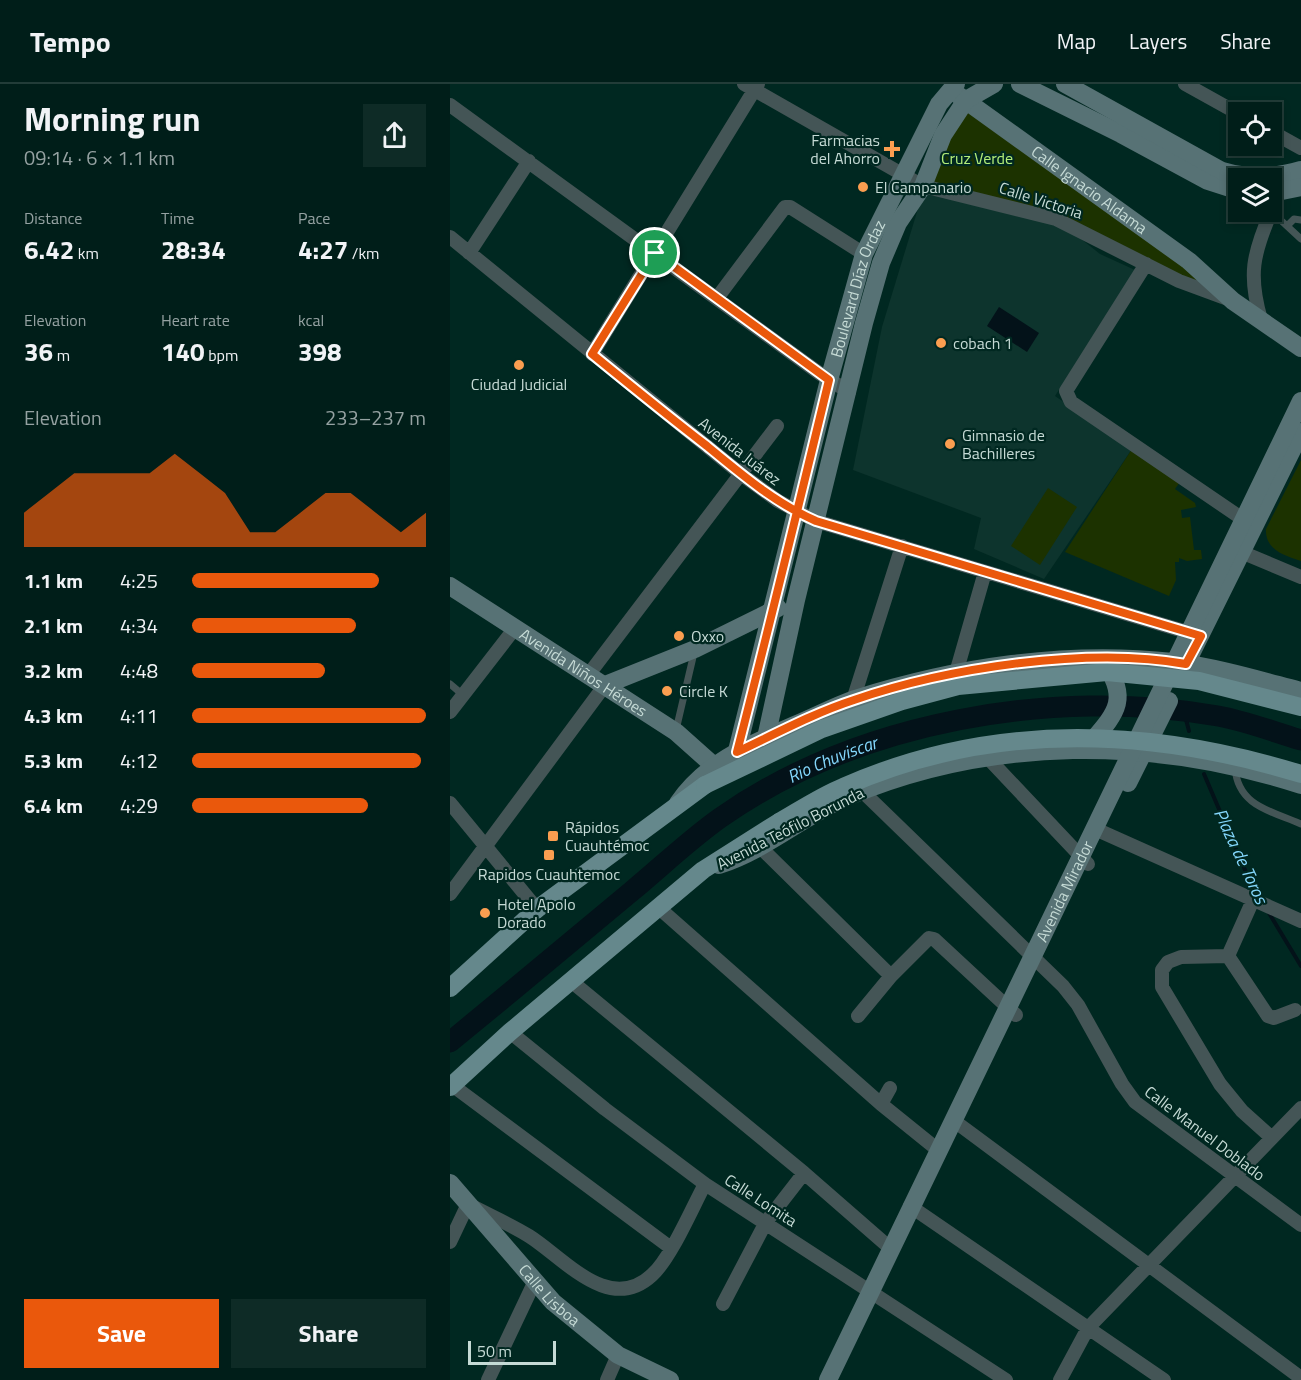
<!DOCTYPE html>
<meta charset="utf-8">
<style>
:root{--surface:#001e19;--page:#0e2b26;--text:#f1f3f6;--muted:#95a2a2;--line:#223c38;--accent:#ea580c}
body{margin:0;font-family:"Titillium Web",sans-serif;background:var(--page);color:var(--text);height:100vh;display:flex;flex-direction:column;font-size:22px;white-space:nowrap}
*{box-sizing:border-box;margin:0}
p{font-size:20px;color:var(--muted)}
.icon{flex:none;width:33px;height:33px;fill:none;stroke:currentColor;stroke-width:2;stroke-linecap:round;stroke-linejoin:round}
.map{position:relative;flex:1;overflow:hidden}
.sheet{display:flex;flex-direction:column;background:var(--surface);width:450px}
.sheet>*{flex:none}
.tools{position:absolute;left:778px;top:18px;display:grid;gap:12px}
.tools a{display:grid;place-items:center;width:54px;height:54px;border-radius:0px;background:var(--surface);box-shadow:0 3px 9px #0003,0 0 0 2px var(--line);font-size:30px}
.scale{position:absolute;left:18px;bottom:15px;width:88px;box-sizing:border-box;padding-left:6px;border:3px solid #c5dad5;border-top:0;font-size:16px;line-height:21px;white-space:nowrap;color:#c5dad5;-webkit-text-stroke:4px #002821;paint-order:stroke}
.pin{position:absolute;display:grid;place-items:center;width:51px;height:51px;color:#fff;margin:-26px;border:3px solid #fff;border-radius:50%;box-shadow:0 2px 6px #0007}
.round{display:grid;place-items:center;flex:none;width:63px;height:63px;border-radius:0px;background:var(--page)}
.head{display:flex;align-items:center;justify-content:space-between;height:102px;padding:0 24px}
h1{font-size:33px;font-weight:700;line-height:45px}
.stats{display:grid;grid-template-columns:repeat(3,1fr);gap:9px;height:102px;padding:6px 24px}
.stats div{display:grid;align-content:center}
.stats b{font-size:26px;font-weight:700}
.stats small{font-size:16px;font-weight:400}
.stats p{font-size:16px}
.chart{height:168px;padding:12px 24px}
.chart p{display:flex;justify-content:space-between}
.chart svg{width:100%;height:108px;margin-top:6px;fill:var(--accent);opacity:.7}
.primary-button{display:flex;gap:12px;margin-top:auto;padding:12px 24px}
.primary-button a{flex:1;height:69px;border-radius:0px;background:var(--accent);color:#fff;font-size:24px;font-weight:700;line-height:69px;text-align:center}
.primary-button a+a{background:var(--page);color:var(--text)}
ul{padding:0 24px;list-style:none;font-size:20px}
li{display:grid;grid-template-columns:96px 72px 1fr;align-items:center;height:45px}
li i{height:15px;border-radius:8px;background:var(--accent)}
header{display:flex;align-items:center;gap:36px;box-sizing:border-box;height:84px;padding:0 30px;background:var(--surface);border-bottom:2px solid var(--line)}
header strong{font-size:28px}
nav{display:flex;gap:33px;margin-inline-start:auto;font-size:21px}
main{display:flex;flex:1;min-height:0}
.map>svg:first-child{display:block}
.built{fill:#0d342d}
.green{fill:#1c3200}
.water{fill:#031219}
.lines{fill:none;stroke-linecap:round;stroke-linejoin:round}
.stream{stroke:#031219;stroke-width:4}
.river{stroke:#031219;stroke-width:21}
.lane{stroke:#445556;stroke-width:7}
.street{stroke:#445556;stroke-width:14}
.secondary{stroke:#577275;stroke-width:18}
.primary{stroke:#65888c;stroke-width:18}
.primary-bridge{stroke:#65888c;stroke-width:18}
.route-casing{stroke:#fff;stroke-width:12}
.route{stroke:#ea580c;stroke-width:8}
.poi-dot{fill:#fb9e50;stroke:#002821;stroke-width:2}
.labels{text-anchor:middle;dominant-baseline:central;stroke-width:4.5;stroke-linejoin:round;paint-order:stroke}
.poi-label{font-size:16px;fill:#c5dad5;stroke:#002821;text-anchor:start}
.park-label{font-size:16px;fill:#b3ee79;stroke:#002821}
.street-label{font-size:16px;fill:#c5dad5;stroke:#002821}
.water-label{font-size:18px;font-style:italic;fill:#84d7fc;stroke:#002821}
</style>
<header>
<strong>Tempo</strong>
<nav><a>Map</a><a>Layers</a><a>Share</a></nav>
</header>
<main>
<section class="sheet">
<div class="head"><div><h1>Morning run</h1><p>09:14 · 6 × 1.1 km</p></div><a class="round"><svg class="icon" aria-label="share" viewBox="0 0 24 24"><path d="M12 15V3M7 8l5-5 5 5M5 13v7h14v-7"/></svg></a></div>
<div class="stats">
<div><p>Distance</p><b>6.42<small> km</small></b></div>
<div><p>Time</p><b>28:34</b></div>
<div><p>Pace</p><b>4:27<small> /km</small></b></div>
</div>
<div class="stats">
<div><p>Elevation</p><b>36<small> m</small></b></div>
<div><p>Heart rate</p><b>140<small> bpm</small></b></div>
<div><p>kcal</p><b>398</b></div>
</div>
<div class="chart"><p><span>Elevation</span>233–237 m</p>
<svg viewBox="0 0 160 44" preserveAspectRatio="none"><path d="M0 44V30L10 22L20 14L30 14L40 14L50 14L60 6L70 14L80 22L90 38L100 38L110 30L120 22L130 22L140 30L150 38L160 30V44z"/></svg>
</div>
<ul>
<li><b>1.1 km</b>4:25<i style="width:80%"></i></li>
<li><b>2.1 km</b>4:34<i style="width:70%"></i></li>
<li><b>3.2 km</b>4:48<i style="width:57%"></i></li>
<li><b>4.3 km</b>4:11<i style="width:100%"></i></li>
<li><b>5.3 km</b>4:12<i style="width:98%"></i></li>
<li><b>6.4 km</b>4:29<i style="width:75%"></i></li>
</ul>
<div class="primary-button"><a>Save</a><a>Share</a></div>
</section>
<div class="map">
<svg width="851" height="1296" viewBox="0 0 851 1296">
<rect width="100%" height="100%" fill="#002821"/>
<path class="built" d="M 474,105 L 606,135 L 650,170 L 685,186 L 605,312 L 682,365 L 594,495 L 524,465 L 531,434 L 403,386 L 432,243 Z"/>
<path class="green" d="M 516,16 L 783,217 L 606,135 L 473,102 Z
M 682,365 L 730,398 L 725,405 L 745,419 L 746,423 L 731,426 L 732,434 L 740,433 L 744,466 L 751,466 L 752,475 L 737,477 L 729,474 L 729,478 L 725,478 L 726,496 L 719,512 L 615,468 Z
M 851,376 L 851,477 C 834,471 815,466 816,445 Z
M 598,404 L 627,423 L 590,481 L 561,462 Z"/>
<path class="water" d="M 549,223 L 589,249 L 577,268 L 537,242 Z"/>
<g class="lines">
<path class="stream" d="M 734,628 L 739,647
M 754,690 L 801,800 L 809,812
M 819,829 L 851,882"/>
<path class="river" id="s1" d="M 0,958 C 61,908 121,858 182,807 C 211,783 239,756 270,734 C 408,637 604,603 768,632 C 796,637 824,648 851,656"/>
<path class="lane" d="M 822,128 L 851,155
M 838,141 L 844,135 L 851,136
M 0,600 L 13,611
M 226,646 L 244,569
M 785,684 C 788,722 821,727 851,740"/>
<path class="street" d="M 294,0 L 473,102 L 606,135 L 729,197 L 775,214
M 735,0 L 789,30
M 0,21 L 369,289 L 399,308
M 822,48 L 851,64
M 0,153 L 291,390 L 328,417 L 366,437 L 747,551
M 19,169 L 79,77
M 696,180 L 616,307 L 621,318 L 800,440
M 267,214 L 335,123 L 340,123 L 414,170
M 811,236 C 798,191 803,170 821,128
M 142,270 L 308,0
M 784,465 L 851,493
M 506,589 L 535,488
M 139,590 L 327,342
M 403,616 L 452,462
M 0,628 L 65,544
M 537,673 L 638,780
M 412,707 L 613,902 L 628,921 L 672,1000 L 685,1018 L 851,1141
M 0,719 L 87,825
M 643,744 L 851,837
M 310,763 L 441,892
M 0,810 L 155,601
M 803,816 L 778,872 L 731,873 L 718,878 L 712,886 L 712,903 L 770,1000 L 792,1027 L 822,1054
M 209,824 L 431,1020 L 488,1066
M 778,872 L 818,932 L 824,934 L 845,926
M 121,897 L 354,1089 L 440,1164
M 408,932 L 441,892 L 479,854 L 484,855 L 566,931
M 60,948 L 155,1025 L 255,1100 L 556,1296
M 2,1001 L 221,1164
M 431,1020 L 440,1004
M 503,1036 L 851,1294
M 460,1122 L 714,1296
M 0,1158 L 18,1120 C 38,1131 60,1140 79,1152 C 114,1174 159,1231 202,1191 C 221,1174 242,1124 255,1100
M 273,1220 L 316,1138 L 354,1089
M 38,1296 L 84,1199
M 157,1296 L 168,1271
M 610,1296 L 638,1244 L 851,1024"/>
<g class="secondary">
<path d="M 570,0 L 671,50 L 758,97 L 789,107"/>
<path d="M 615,0 L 772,87 C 799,95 823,94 851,86"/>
<path id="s2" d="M 508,11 L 739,177 L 783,217 L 851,264"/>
<path d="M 822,109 L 851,103"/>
<path id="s3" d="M 0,502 L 226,648 L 263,681"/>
<path d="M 733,586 L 851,348"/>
<path d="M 155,601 L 245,565 L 328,524"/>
<path d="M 316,654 L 346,516 L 414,239 L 431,179 L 448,139 L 473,102 L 493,51 L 516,16 L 544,0"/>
<path d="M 636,664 C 664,631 682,617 653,577"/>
<path id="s4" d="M 287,667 L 379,296 L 414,170 L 489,20 L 506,0"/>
<path d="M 678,699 L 719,617"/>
<path d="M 228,719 C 257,677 301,660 347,640 C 366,632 385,622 405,615 C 506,583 617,566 723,578 C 766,583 809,596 851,607"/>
<path d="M 269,781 C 316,766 353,732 397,713 C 542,652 703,653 851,701"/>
<path id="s5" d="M 0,1099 L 103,1218 L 168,1271 L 220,1296"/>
<path id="s6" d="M 378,1296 L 851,317"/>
</g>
<path class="primary" d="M 0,904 L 87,825 L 255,701
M 0,1003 L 60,948 L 253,786 L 329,738"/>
<path class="primary-bridge" d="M 255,701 L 372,645 L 452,617 L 508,602 L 657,588 L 749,597 L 851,623
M 329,738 C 350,726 371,712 393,703 C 542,637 698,643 851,690"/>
</g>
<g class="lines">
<defs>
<path id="route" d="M 205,169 L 379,296 C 349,420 319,544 287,668 C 325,650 364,629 404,616 C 497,584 639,562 736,580 L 751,552 L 366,437 C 325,419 291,390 257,362 C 218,332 180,301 142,270 L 205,169"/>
</defs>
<use href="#route" class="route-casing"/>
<use href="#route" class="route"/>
</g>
<g class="poi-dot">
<path d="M439 56h6v6h6v6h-6v6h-6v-6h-6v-6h6z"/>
<circle cx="413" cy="103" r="6"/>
<circle cx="491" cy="259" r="6"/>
<circle cx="69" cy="281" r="6"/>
<circle cx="500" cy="360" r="6"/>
<circle cx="229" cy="552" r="6"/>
<circle cx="217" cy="607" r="6"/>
<rect x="97" y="746" width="12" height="12" rx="3"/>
<rect x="93" y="765" width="12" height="12" rx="3"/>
<circle cx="35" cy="829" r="6"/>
</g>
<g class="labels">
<g class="poi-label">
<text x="430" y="56" text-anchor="end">Farmacias<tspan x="430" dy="18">del Ahorro</tspan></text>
<text x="425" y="103">El Campanario</text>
<text x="503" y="259">cobach 1</text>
<text x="69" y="300" text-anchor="middle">Ciudad Judicial</text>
<text x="512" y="351">Gimnasio de<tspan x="512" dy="18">Bachilleres</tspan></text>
<text x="241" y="552">Oxxo</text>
<text x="229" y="607">Circle K</text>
<text x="115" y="743">Rápidos<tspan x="115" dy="18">Cuauhtémoc</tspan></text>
<text x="99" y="790" text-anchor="middle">Rapidos Cuauhtemoc</text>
<text x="47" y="820">Hotel Apolo<tspan x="47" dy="18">Dorado</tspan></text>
</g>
<g class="park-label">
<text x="527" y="74">Cruz Verde</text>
</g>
<g class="street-label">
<text stroke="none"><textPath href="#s2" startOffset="162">Calle Ignacio Aldama</textPath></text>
<text transform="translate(591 116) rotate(18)">Calle Victoria</text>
<text stroke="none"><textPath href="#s4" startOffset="478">Boulevard Díaz Ordaz</textPath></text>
<text transform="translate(290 367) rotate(38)">Avenida Juárez</text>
<text stroke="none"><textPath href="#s3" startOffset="159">Avenida Niños Héroes</textPath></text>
<text transform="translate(340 744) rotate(-27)">Avenida Teófilo Borunda</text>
<text stroke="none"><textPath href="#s6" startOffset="543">Avenida Mirador</textPath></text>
<text transform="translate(755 1049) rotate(37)">Calle Manuel Doblado</text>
<text transform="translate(311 1116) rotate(33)">Calle Lomita</text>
<text stroke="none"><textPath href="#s5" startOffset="150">Calle Lisboa</textPath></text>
</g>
<g class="water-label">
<text stroke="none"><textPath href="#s1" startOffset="478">Rio Chuviscar</textPath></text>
<text transform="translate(791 772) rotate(65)">Plaza de Toros</text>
</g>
</g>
</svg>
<div class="tools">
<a><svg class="icon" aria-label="locate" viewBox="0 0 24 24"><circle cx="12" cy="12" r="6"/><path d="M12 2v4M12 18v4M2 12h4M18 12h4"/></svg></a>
<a><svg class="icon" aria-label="layers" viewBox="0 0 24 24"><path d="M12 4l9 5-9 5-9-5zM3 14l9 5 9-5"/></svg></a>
</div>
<div class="scale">50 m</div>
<div class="pin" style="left:205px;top:169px;background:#1e9e55"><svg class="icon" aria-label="arrive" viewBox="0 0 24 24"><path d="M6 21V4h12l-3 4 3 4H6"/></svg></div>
</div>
</main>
